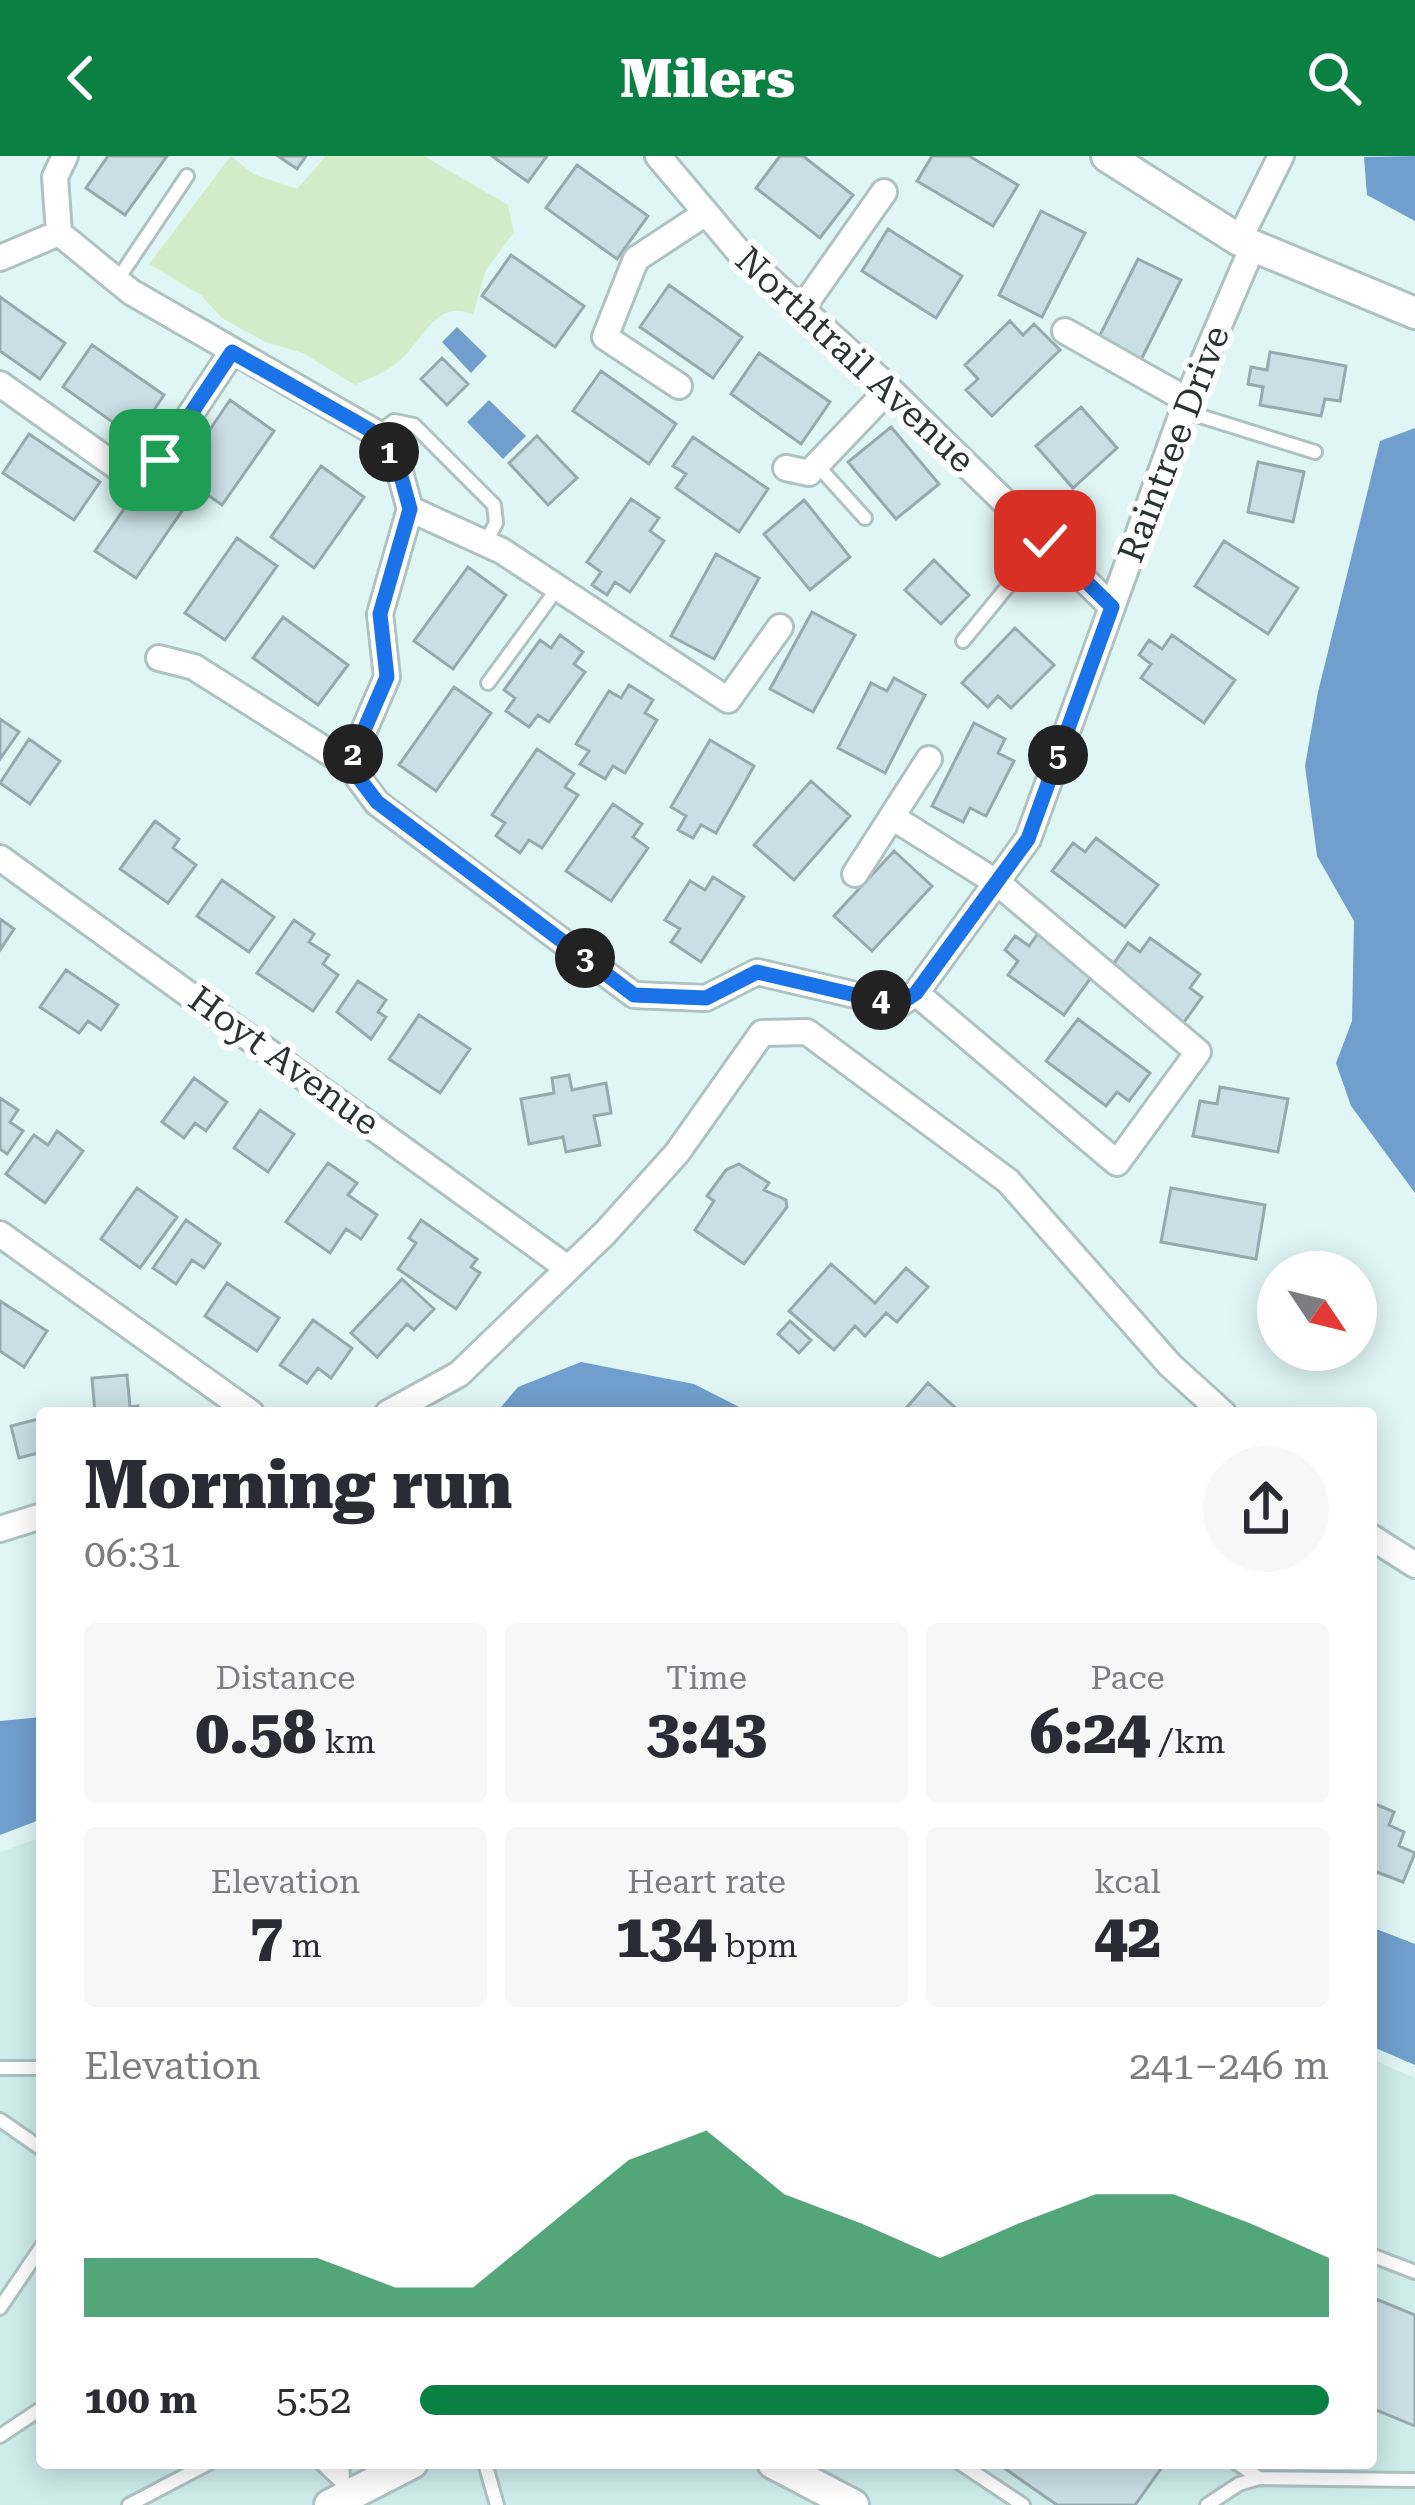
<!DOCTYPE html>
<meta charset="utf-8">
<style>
:root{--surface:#fff;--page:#f7f7f7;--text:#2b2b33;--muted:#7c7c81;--accent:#0b8043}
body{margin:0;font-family:"Roboto Serif",serif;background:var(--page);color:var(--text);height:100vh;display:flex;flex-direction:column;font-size:45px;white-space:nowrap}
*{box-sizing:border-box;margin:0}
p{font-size:39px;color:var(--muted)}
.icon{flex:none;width:66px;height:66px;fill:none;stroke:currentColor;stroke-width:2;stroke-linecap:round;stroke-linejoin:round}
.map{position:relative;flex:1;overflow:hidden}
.sheet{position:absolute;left:36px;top:1251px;width:1341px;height:1062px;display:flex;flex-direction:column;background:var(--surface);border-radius:12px;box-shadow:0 6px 30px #0003}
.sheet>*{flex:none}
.needle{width:78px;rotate:125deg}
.controls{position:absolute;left:1257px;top:1095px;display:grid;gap:24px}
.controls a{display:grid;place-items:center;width:120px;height:120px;border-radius:50%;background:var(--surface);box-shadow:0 6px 30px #0003;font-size:60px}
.pin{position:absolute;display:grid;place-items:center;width:102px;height:102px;color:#fff;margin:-51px;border-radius:24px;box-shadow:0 6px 18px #0006}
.km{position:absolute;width:60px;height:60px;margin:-30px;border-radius:50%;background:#222;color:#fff;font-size:33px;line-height:60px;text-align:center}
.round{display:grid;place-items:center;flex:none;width:126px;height:126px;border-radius:63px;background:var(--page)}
.summary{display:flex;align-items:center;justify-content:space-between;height:204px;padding:0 48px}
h1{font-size:66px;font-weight:800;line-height:90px}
.metrics{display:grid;grid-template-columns:repeat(3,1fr);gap:18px;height:204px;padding:12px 48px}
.metrics div{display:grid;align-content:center;border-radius:12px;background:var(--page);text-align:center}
.metrics b{font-size:60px;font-weight:800}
.metrics small{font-size:33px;font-weight:400}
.metrics p{font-size:33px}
.chart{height:336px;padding:24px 48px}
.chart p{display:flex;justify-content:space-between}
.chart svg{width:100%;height:216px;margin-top:12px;fill:var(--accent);opacity:.7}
ul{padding:0 48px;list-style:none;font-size:39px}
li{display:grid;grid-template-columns:192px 144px 1fr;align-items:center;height:90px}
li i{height:30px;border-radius:15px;background:var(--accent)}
header{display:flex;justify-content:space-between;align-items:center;height:156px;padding:0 48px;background:var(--accent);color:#fff;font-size:54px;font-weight:800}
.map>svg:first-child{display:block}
.built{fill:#cdecea}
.green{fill:#d4ebc9}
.water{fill:#709fcd}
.building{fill:#cadee5;stroke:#96a9af;stroke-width:3}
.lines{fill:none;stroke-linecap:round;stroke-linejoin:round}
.service-casing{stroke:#adc2c1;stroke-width:18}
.minor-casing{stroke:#adc2c1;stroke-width:30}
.tertiary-casing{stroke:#adc2c1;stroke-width:36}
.service{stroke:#fff;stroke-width:12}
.minor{stroke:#fff;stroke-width:24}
.tertiary{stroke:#fff;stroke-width:30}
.route-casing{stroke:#fff;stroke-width:24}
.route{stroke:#1a73e8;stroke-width:15}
.labels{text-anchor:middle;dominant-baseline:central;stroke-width:12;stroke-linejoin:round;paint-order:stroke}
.street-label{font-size:36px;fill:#2b3333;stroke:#fff}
</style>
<header><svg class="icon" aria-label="back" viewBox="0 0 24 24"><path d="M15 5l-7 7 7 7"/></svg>Milers<svg class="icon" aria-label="search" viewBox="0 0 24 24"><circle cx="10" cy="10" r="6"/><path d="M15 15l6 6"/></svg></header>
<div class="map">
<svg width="1415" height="2349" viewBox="0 0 1415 2349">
<rect width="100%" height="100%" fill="#e0f6f5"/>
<path class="built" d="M 42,1681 L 42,2307 L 1371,2307 L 1371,1903 L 1415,1922 L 1415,2349 L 0,2349 L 0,1696 Z"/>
<path class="green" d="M 231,0 L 253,18 L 297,33 L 326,0 L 424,0 L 508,49 L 514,76 L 486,114 L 473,159 C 436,141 423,186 398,206 C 387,216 369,222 355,229 L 303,197 L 265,186 L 222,162 L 201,139 L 149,108 Z"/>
<path class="water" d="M 1415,0 L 1415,65 L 1367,39 L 1364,1 Z
M 457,171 L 487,200 L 471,217 L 442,186 Z
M 489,244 L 526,280 L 503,303 L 467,266 Z
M 1415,272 L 1415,1037 L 1351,950 L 1336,907 L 1352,865 L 1354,765 L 1317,700 L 1305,610 L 1318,536 L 1380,285 Z
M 581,1206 L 694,1228 L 751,1257 L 496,1257 L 518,1231 Z
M 42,1561 L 42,1663 L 0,1679 L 0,1565 Z
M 1371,1771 L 1415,1788 L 1415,1909 L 1371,1890 Z"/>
<path class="building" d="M 108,0 L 167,0 L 125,59 L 86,32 Z
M 278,0 L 306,0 L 297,13 Z
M 492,0 L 547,0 L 528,26 Z
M 780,0 L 803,0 L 853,39 L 820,82 L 756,32 Z
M 932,0 L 969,0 L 1018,29 L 993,70 L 917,25 Z
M 577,9 L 648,60 L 617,103 L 546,52 Z
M 1041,55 L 1085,77 L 1042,161 L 999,139 Z
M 888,73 L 962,120 L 936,162 L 862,115 Z
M 511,99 L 584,150 L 555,191 L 482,140 Z
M 1138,103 L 1181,124 L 1140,206 L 1097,185 Z
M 669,129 L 742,181 L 713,222 L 640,171 Z
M 0,141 L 65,187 L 40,223 L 0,195 Z
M 1010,165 L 1023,179 L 1034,168 L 1060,194 L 992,260 L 966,234 L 978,223 L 965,209 Z
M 92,189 L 164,239 L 135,282 L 63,231 Z
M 1270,196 L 1346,210 L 1340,245 L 1325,243 L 1321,260 L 1260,249 L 1263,231 L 1248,228 L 1251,211 L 1267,214 Z
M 759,197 L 830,246 L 801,288 L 731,238 Z
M 442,202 L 468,228 L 447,249 L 421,223 Z
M 601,215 L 676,268 L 649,308 L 573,255 Z
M 230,244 L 274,275 L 222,349 L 179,319 Z
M 1081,251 L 1117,292 L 1073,332 L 1036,290 Z
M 891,271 L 939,328 L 896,363 L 848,306 Z
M 29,278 L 100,326 L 74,364 L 3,317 Z
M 537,280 L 577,322 L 548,349 L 509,307 Z
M 693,281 L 768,333 L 739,376 L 676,332 L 686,318 L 673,310 Z
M 1258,306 L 1304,316 L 1293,366 L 1248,356 Z
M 321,310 L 364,341 L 314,412 L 271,381 Z
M 146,321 L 186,349 L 136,422 L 95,395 Z
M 631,343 L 659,362 L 650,375 L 664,385 L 630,436 L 615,426 L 607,439 L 592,429 L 601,416 L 587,406 Z
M 804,344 L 850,401 L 810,434 L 764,378 Z
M 237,382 L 277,410 L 225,484 L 185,457 Z
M 1224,385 L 1298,432 L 1268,478 L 1195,430 Z
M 716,398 L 759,422 L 714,503 L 671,480 Z
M 934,404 L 969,439 L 941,468 L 905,434 Z
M 468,411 L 506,439 L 453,513 L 414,485 Z
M 812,456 L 855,479 L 813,556 L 770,533 Z
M 283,461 L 348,509 L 318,549 L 253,502 Z
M 1015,472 L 1054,509 L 1011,552 L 998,540 L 988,551 L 962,527 Z
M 560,479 L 583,496 L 574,508 L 585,516 L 549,566 L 538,559 L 529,571 L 506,555 L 515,542 L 504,534 L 540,484 L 551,492 Z
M 1172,479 L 1235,524 L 1204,567 L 1141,522 L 1151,508 L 1139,499 L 1149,484 L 1162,493 Z
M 894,522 L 925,539 L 885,617 L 838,592 L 871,527 L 887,535 Z
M 629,529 L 653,544 L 645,557 L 657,564 L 625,617 L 613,610 L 605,623 L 580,608 L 589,595 L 576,588 L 609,535 L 621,542 Z
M 454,531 L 491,557 L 436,635 L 399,609 Z
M 0,563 L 19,576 L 0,603 Z
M 974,567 L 1005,583 L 998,597 L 1014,605 L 986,660 L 970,652 L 963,666 L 932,650 Z
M 29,583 L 60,605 L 30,648 L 0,627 Z
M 710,584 L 754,610 L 716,677 L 701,669 L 693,682 L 678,674 L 686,660 L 671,651 Z
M 537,593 L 574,618 L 565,631 L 578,639 L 542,692 L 529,684 L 520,697 L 496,680 L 505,667 L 492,659 Z
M 811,625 L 850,660 L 794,724 L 754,689 Z
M 613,648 L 642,668 L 633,681 L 648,692 L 611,745 L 566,715 Z
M 155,665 L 179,683 L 173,692 L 196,709 L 168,747 L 120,713 Z
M 1096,682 L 1158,729 L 1125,771 L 1052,715 L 1073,687 L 1085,696 Z
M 894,695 L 932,730 L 872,795 L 834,760 Z
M 713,721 L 744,741 L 701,806 L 671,786 L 680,773 L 665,764 L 690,725 L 705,734 Z
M 222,724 L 274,761 L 249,796 L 197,760 Z
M 0,763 L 14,773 L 0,794 Z
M 294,764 L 314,778 L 309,786 L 329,799 L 323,808 L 338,819 L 313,855 L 257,817 Z
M 1039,776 L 1095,816 L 1064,859 L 1008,819 L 1018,805 L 1005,794 L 1015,780 L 1029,790 Z
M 1150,782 L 1200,818 L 1190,832 L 1202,841 L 1182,869 L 1108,816 L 1128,787 L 1140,796 Z
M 66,814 L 118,849 L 101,874 L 88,865 L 79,877 L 40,851 Z
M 358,825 L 386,844 L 378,856 L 386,861 L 371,883 L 337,856 Z
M 419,859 L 470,893 L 440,937 L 389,903 Z
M 1078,863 L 1150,917 L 1129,945 L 1117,936 L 1106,950 L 1046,905 Z
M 569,919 L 572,934 L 606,927 L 611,957 L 594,960 L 600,989 L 566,996 L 563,981 L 529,988 L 521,943 L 554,937 L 552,922 Z
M 194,922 L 227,946 L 206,975 L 195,967 L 184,982 L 162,966 Z
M 1220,931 L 1288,943 L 1278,996 L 1193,980 L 1200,945 L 1217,948 Z
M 0,942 L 18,954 L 10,966 L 23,975 L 7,998 L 0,993 Z
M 260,954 L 294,978 L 268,1016 L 234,992 Z
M 57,975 L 83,995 L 45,1047 L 6,1018 L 34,979 L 48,989 Z
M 328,1007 L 357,1027 L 348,1039 L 377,1059 L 361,1083 L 346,1073 L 330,1097 L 286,1066 Z
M 739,1008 L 769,1027 L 764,1034 L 786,1044 L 787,1051 L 744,1108 L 695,1074 L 714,1045 L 707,1040 L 726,1014 Z
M 137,1032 L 177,1061 L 140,1112 L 101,1083 Z
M 1171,1032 L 1265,1049 L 1256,1103 L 1161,1086 Z
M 186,1064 L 220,1088 L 204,1112 L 192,1104 L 176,1128 L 153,1112 Z
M 421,1064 L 477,1103 L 471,1111 L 480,1117 L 456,1153 L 398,1113 L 416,1087 L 409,1082 Z
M 831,1108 L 875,1147 L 906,1112 L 928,1131 L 897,1166 L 886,1157 L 865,1180 L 855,1170 L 834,1194 L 789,1155 Z
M 402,1123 L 434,1153 L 414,1174 L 407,1168 L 377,1201 L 351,1177 Z
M 227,1127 L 279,1162 L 257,1195 L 205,1160 Z
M 0,1145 L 47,1175 L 24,1211 L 0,1195 Z
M 313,1164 L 352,1192 L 331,1222 L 318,1212 L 307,1227 L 280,1209 Z
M 790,1165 L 811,1184 L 799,1197 L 778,1178 Z
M 127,1219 L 130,1251 L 138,1250 L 139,1257 L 95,1257 L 92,1222 Z
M 928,1227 L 959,1255 L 957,1257 L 902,1257 Z
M 42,1262 L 42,1296 L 19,1302 L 11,1270 Z
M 1371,1646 L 1394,1656 L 1389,1669 L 1404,1676 L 1399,1690 L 1415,1697 L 1403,1726 L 1371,1714 Z
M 1376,2143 L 1415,2159 L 1415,2270 L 1371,2252 L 1371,2155 Z
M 997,2307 L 1165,2307 L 1135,2349 L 1057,2349 Z"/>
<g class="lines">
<defs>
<path id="service" d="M 118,123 L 187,20
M 1184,255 L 1315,296
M 378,277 L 394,265 L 414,269 L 494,349 L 496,367 L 485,387
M 817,309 L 865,362
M 963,485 L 1044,386
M 488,527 L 557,433
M 0,1912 L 42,1912
M 0,1964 L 42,1993
M 1371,2099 L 1415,2116
M 0,2152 L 42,2090
M 0,2280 L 42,2252
M 321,2307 L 340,2325
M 342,2307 L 344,2341
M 485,2307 L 497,2349
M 960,2307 L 1023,2349
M 1237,2307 L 1259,2322
M 129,2349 L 209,2307
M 1207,2349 L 1239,2328 L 1259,2322 L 1415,2324"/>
<path id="minor" d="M 65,0 L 55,21 L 59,77 L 131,136 L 378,278 L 399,313 L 410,353 L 380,458 L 387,521 L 349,609 L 377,647 L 634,839 L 706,842 L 757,816 L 898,849 L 916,837 L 1028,683 L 1187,244 L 1253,90
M 658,0 L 739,96 L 879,223 L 1112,451
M 1239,84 L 1281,0
M 0,102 L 59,77
M 801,154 L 884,36
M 1065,175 L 1187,244
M 0,228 L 120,313 L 140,316 L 160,304 L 232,196
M 679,230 L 605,181 L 636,103 L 706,57
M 786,312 L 809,317 L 889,233
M 410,353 L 502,395 L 728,544 L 780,471
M 159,502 L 194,511 L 349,609
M 892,661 L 999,728 L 1198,896 L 1117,1007 L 916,837
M 0,702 L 566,1111
M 855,718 L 929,603
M 0,1078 L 251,1257
M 388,1257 L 459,1218 L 605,1077 L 677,997 L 762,877 L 807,876 L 1008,1025 L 1170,1209 L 1223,1257
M 0,1373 L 42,1360
M 1371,1381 L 1415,1409"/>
<path id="tertiary" d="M 1107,0 L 1239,84 L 1415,157
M 773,2307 L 853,2349
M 330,2349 L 412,2307"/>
</defs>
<use href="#service" class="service-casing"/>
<use href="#minor" class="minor-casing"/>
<use href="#tertiary" class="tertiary-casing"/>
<use href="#service" class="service"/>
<use href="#minor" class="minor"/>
<use href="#tertiary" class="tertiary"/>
</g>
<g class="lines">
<defs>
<path id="route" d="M 160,304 L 232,196 L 377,278 L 399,313 L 410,353 L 380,458 L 387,521 L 349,609 L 377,646 L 634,839 L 706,842 L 757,816 L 898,849 L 916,837 L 1028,683 L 1112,451 L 1045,385"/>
</defs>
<use href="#route" class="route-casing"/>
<use href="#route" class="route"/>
</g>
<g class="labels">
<g class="street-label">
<text transform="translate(855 204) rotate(43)">Northtrail Avenue</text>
<text transform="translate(1174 288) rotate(-69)">Raintree Drive</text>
<text transform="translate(284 905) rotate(36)">Hoyt Avenue</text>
</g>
</g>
</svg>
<div class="controls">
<a><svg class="needle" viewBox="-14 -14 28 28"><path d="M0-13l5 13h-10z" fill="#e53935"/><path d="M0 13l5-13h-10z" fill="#7c7c81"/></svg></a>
</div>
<div class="pin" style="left:160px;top:304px;background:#1e9e55"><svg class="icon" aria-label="arrive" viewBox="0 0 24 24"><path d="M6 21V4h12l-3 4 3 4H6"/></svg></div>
<div class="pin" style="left:1045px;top:385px;background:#d93025"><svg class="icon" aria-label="check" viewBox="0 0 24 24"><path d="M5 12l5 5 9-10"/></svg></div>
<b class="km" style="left:389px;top:296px">1</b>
<b class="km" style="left:353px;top:598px">2</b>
<b class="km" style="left:585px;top:802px">3</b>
<b class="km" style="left:881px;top:844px">4</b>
<b class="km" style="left:1058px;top:599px">5</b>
<section class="sheet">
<div class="summary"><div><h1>Morning run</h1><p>06:31</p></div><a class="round"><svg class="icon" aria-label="share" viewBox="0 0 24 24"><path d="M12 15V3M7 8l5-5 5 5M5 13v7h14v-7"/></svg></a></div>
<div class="metrics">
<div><p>Distance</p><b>0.58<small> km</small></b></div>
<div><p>Time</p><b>3:43</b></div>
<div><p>Pace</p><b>6:24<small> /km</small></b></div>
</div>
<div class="metrics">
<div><p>Elevation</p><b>7<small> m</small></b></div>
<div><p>Heart rate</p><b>134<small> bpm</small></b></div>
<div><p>kcal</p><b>42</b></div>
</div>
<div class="chart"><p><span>Elevation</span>241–246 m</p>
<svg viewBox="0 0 160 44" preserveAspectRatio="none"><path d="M0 44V32L10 32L20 32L30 32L40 38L50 38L60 25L70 12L80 6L90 19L100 25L110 32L120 25L130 19L140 19L150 25L160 32V44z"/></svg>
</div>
<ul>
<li><b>100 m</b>5:52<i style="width:100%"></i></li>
</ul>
</section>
</div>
